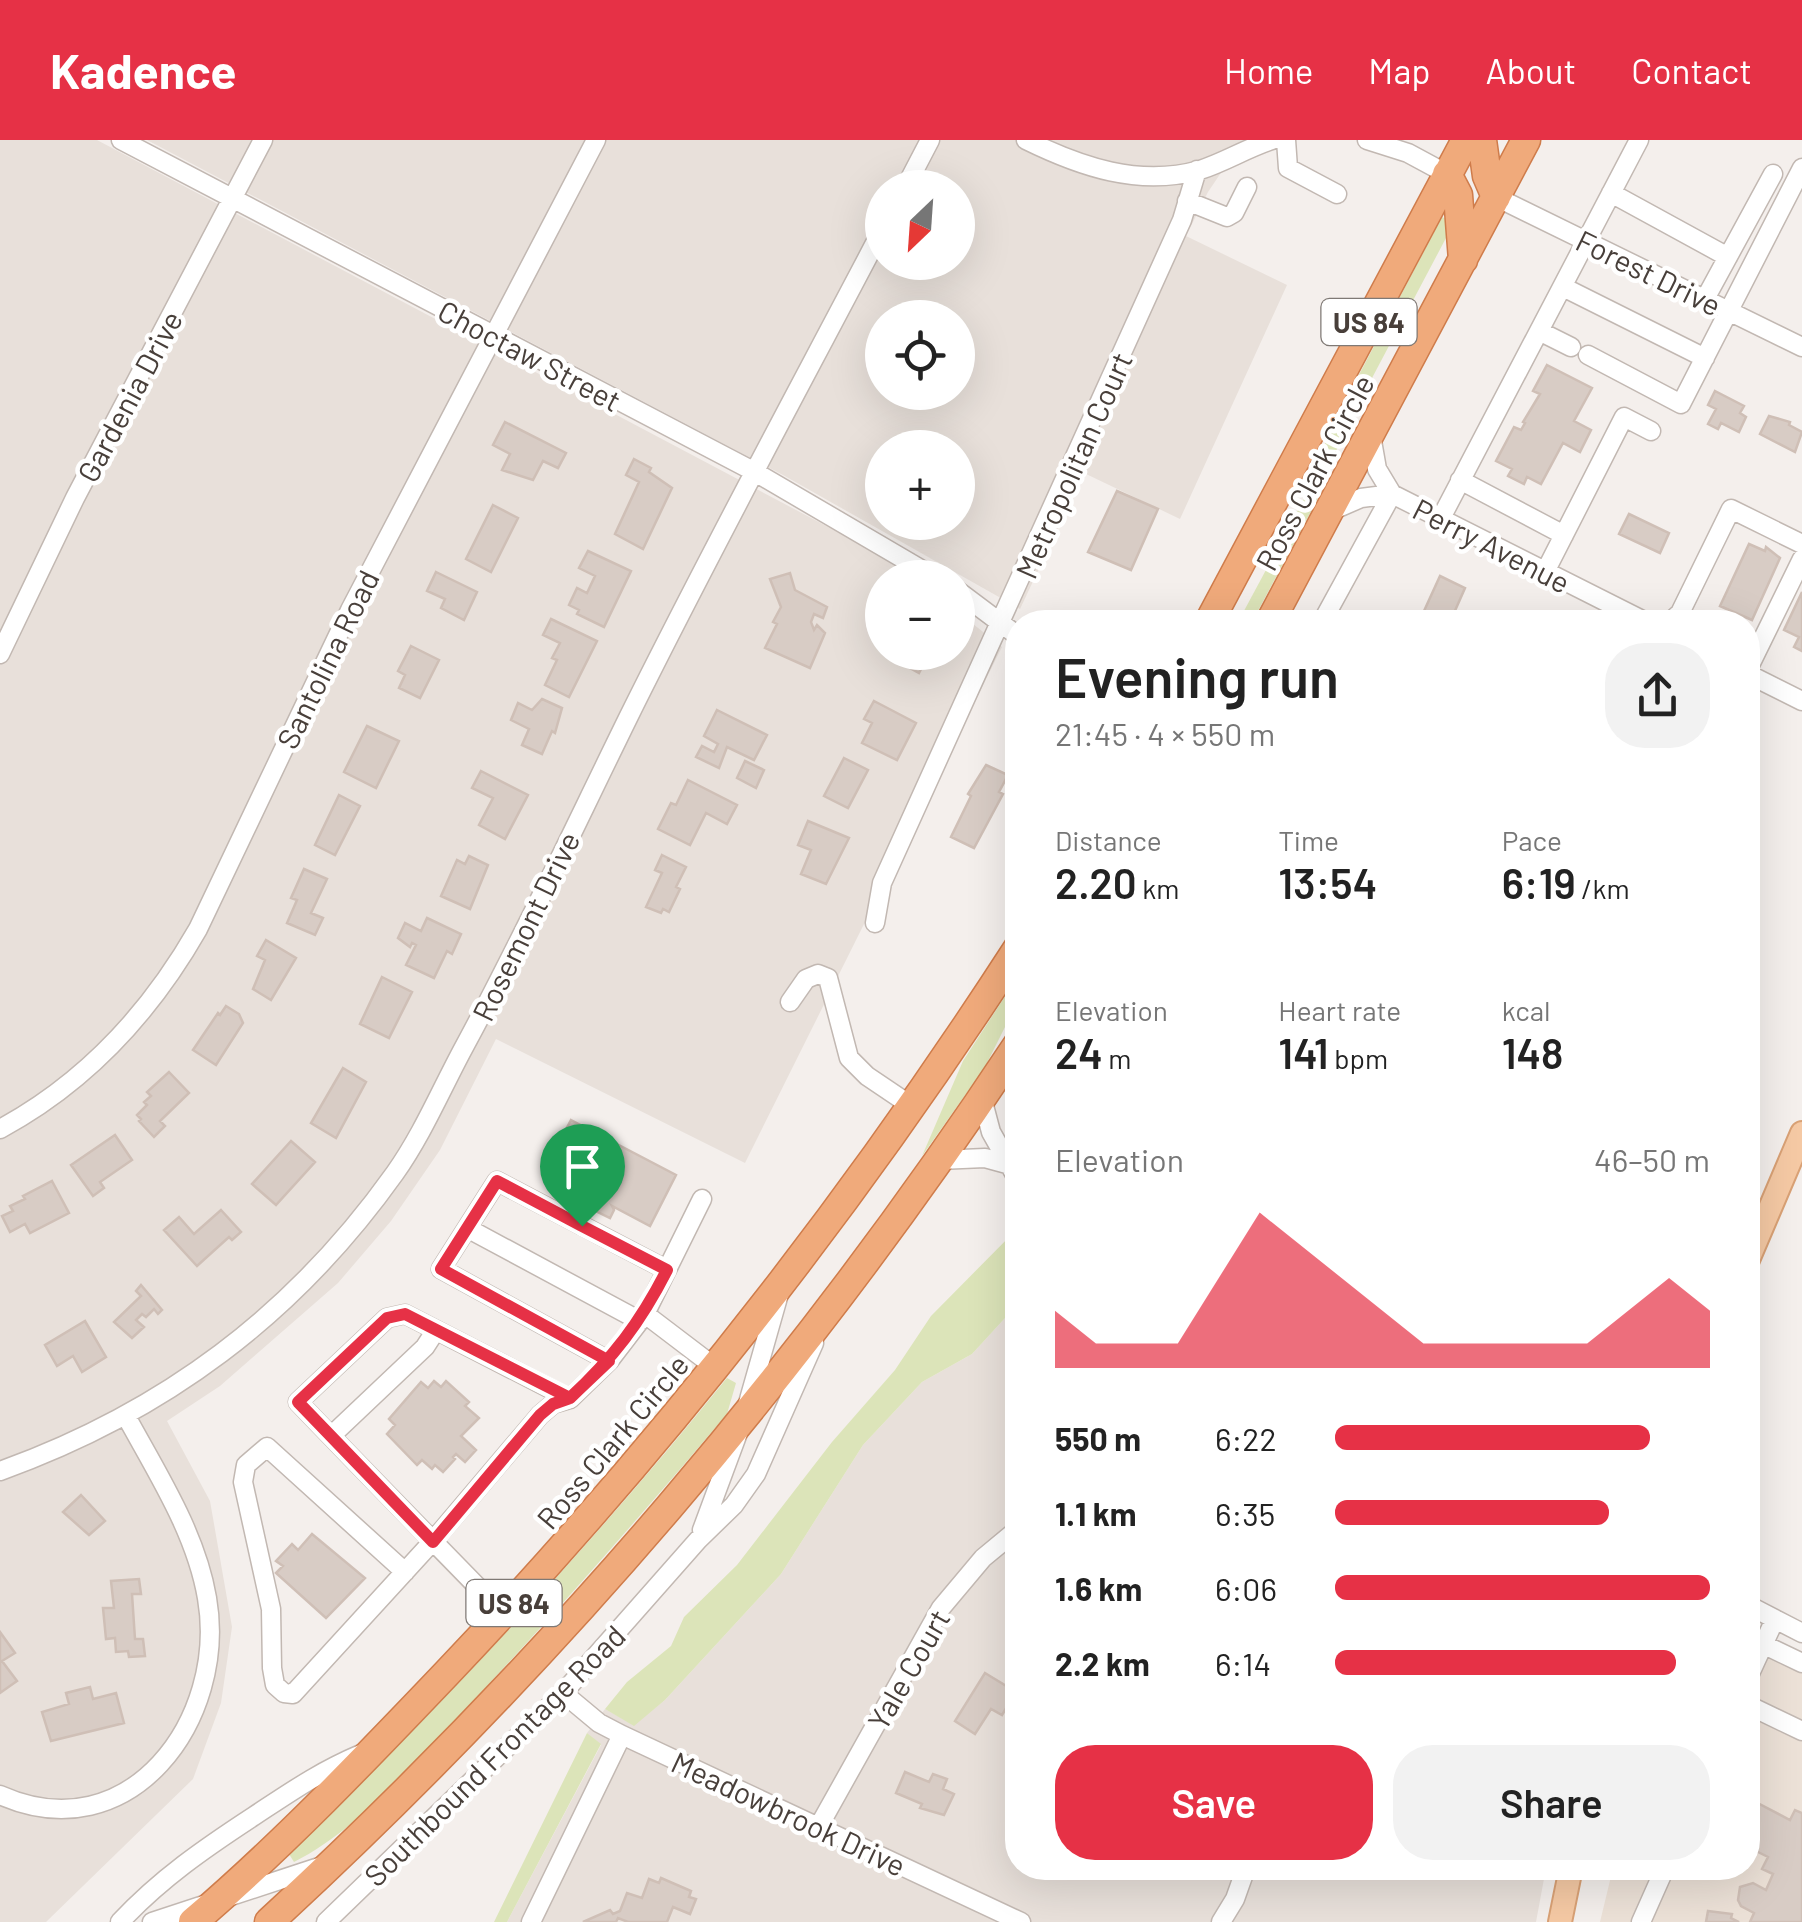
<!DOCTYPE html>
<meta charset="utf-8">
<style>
:root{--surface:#fff;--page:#f2f2f2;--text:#222;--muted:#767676;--accent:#e63146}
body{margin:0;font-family:Barlow,sans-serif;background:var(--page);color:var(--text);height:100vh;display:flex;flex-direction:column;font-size:38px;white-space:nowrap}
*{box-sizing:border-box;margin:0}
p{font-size:32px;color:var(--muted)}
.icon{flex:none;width:55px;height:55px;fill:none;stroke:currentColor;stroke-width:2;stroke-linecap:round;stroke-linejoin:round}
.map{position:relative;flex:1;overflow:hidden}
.panel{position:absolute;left:1005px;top:470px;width:755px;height:1270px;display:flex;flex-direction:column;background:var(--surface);border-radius:40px;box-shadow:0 10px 40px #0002}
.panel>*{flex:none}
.needle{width:65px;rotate:205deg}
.fabs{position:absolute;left:865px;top:30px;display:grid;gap:20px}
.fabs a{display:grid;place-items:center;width:110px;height:110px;border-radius:50%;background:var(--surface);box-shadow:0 10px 40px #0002;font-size:50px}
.pin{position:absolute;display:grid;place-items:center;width:85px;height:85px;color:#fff;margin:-102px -42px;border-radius:50% 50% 50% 0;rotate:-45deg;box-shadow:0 0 10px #0007}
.pin .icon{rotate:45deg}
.round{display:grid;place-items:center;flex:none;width:105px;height:105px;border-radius:40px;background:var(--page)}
.overview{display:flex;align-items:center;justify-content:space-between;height:170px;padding:0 50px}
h1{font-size:55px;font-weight:600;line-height:75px}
.metrics{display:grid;grid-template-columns:repeat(3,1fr);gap:15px;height:170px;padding:10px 50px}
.metrics div{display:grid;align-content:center}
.metrics b{font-size:42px;font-weight:600}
.metrics small{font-size:28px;font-weight:400}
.metrics p{font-size:28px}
.chart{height:280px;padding:20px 50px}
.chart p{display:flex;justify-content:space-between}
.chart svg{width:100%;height:180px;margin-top:10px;fill:var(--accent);opacity:.7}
.button{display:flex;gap:20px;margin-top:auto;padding:20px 50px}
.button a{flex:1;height:115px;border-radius:40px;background:var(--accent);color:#fff;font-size:40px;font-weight:600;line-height:115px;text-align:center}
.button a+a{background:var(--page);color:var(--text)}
ul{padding:0 50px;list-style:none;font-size:32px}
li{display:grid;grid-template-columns:160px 120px 1fr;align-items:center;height:75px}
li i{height:25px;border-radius:12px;background:var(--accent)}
header{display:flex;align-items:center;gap:60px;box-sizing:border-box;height:140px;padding:0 50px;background:var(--accent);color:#fff}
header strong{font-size:48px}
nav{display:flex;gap:55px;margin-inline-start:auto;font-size:35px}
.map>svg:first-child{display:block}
.residential{fill:#e8e0da;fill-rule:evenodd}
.education{fill:#ece1d7}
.green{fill:#dce4b9}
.building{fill:#d8ccc5;stroke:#cfbfb6;stroke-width:2.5}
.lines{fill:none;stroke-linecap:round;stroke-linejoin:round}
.minor-casing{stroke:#c2b8b2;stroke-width:21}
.major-casing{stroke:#d9a175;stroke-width:26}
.highway-casing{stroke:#cf7c4b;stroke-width:31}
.minor{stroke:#fff;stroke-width:18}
.major{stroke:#f5c9a4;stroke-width:22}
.highway{stroke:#f0aa7b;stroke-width:28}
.route-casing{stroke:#fff;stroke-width:20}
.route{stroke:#e63146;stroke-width:12}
.labels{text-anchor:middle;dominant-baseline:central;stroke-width:9;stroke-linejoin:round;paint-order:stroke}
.shield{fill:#fff;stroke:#7f7975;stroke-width:2.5}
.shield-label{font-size:28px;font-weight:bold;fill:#483f3a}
.street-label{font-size:30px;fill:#483f3a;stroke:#fff}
</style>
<header>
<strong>Kadence</strong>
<nav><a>Home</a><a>Map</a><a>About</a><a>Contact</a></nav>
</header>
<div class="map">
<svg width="1802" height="1782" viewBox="0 0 1802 1782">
<rect width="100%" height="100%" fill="#f4efec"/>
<path class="residential" d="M 0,0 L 97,0 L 883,416 L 912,437 L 882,438 L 882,512 L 958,512 L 958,472 L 1002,507 L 745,1023 L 496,899 L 440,1010 L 391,1081 L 338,1143 L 220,1246 L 167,1281 L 210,1361 L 232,1487 L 221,1563 L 193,1639 L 46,1782 L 0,1782 Z
M 147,0 L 1243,0 L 1208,52 L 1186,96 L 1287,145 L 1180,379 L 1084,333 L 1020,469 L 783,335 ZM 882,48 L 958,48 L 958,122 L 882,122 ZM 882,178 L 958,178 L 958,252 L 882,252 ZM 882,308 L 958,308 L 958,382 L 882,382 Z
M 1017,1165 L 1018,1728 L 1546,1728 L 1536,1782 L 507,1782 L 601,1605 L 587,1593 L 605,1569 L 634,1585 L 665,1560 L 781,1434 L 863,1305 L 922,1242 L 972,1214 Z"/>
<path class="education" d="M 1748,1508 L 1802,1533 L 1802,1782 L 1600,1782 L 1613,1728 L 1748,1728 Z"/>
<path class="green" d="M 1442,77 L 1451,81 L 1446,98 L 1344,291 L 1316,362 L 1252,482 L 1238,482 L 1303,361 L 1331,288 Z
M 1017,838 L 1017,863 L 985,927 L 922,1016 L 963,921 Z
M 1017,1089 L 1017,1165 L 972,1214 L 922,1242 L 863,1305 L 781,1434 L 665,1560 L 634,1586 L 605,1569 L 627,1542 L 671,1506 L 684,1477 L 737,1425 L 832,1302 L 895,1230 L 931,1176 Z
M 727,1238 L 736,1243 L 727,1274 C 638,1379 548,1482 453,1582 C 405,1632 357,1690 294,1722 L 289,1714 C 444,1564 591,1406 727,1238 Z
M 587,1593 L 601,1604 L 507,1782 L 494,1782 Z"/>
<path class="building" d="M 1547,225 L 1592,248 L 1574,281 L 1591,290 L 1580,312 L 1563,303 L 1541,344 L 1527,337 L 1524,344 L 1508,336 L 1512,329 L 1496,321 L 1514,287 L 1521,290 L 1525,283 L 1523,282 L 1540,254 L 1533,251 Z
M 1715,251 L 1744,266 L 1740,273 L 1746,277 L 1739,292 L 1721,283 L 1718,289 L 1708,284 L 1716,269 L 1708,265 Z
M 1769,276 L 1790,282 L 1789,285 L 1802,292 L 1795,312 L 1760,294 Z
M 505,282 L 566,313 L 558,328 L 543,321 L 533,340 L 502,330 L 510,314 L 493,305 Z
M 634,319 L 651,328 L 649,332 L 672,348 L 643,409 L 615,394 L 639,342 L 626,335 Z
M 1117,351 L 1158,369 L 1131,430 L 1088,412 Z
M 493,365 L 518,378 L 491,432 L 466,419 Z
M 1629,374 L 1669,393 L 1660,413 L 1619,394 Z
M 1749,404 L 1765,411 L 1766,407 L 1780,418 L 1752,480 L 1720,466 Z
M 588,411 L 631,431 L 604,487 L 577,474 L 579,470 L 569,465 L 577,448 L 587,453 L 595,436 L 579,428 Z
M 436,432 L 477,452 L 464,480 L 441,468 L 445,459 L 427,451 Z
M 790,433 L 795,450 L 827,467 L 823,478 L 814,474 L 811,482 L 814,490 L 817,485 L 825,493 L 810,528 L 765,508 L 777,484 L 773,482 L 781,467 L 770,439 Z
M 1440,436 L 1465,448 L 1450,482 L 1419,482 Z
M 1802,452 L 1802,511 L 1794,507 L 1799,497 L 1784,490 Z
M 551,479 L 597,501 L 569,557 L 545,545 L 557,520 L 552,518 L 560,503 L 543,495 Z
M 411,506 L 439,520 L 420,558 L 399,548 L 405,535 L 398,531 Z
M 896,512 L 930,512 L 919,533 L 892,518 Z
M 542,559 L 562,568 L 555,593 L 552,591 L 542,614 L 522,605 L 529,589 L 511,580 L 518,563 L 532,570 Z
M 874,561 L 916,583 L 897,620 L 862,603 L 872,583 L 864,579 Z
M 717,570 L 767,595 L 754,620 L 727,607 L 719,628 L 696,617 L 702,606 L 714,612 L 718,604 L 704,596 Z
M 367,586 L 399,601 L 376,648 L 344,632 Z
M 844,618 L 868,630 L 848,668 L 824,656 Z
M 745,621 L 764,630 L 756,648 L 737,638 Z
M 986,625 L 1008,635 L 999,652 L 1003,654 L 974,708 L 951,697 L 971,656 L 968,654 Z
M 481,631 L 528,655 L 505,699 L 479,685 L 493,658 L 472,648 Z
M 688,640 L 737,665 L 727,684 L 706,673 L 690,705 L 658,689 L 671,663 L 676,665 Z
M 339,655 L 360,666 L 335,715 L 315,705 Z
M 808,681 L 849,698 L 826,744 L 801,734 L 811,710 L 798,705 Z
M 662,715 L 686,727 L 676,747 L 680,749 L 669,772 L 663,769 L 661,773 L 646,767 L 662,733 L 655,730 Z
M 469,716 L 488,725 L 470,769 L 441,756 L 457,720 L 465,724 Z
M 304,729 L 327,739 L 311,773 L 323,778 L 315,795 L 287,783 L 297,760 L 291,758 Z
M 427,778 L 461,794 L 452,814 L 447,811 L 434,838 L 406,825 L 416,805 L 412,803 L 410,807 L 398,798 L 405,783 L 421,791 Z
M 266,800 L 296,818 L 271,860 L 253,849 L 265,820 L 257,816 Z
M 382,837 L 412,852 L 389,898 L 360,884 Z
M 226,866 L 239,874 L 243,883 L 216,925 L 193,910 L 218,873 L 220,875 Z
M 343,928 L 366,942 L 336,998 L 311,983 Z
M 169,932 L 189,953 L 160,981 L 165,986 L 154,997 L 139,981 L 141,979 L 137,975 L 147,965 L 144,962 L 151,956 L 147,952 Z
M 571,980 L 676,1035 L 650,1086 L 612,1066 L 614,1070 L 610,1078 L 571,1059 L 576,1050 L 580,1050 L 544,1031 Z
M 115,995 L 132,1020 L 100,1042 L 104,1048 L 93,1056 L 71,1025 Z
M 291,1001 L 315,1022 L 276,1065 L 252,1044 Z
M 52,1041 L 69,1073 L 30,1093 L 25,1084 L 10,1092 L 2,1076 L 13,1071 L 10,1066 L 25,1059 L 23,1056 Z
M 221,1070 L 241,1092 L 232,1100 L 229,1097 L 197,1126 L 164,1090 L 179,1077 L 194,1094 Z
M 141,1145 L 162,1170 L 158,1174 L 154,1169 L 146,1177 L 142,1174 L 136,1180 L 144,1187 L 132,1198 L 114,1182 L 141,1156 L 136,1151 Z
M 85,1181 L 106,1217 L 82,1232 L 73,1216 L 57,1226 L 45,1205 Z
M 434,1241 L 441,1247 L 446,1241 L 469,1262 L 465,1266 L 479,1278 L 461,1296 L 476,1310 L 465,1322 L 456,1314 L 453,1317 L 455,1319 L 443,1332 L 435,1325 L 432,1329 L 422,1320 L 417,1325 L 387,1294 L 395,1285 L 389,1279 L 421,1242 L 428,1248 Z
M 81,1355 L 105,1381 L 89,1395 L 63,1372 Z
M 312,1394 L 365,1438 L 326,1478 L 276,1433 L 283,1426 L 276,1421 L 292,1404 L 298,1410 Z
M 139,1439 L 141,1454 L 132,1454 L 135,1499 L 143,1499 L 145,1516 L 129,1517 L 128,1511 L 116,1512 L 115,1498 L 106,1499 L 103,1468 L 114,1468 L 111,1441 Z
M 0,1492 L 15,1513 L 2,1521 L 17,1541 L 0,1553 Z
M 985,1533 L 1016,1552 L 1002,1575 L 991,1569 L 975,1594 L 955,1581 Z
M 90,1547 L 93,1559 L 116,1553 L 124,1583 L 51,1601 L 42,1572 L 69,1564 L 66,1553 Z
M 905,1632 L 929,1642 L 933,1634 L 947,1639 L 943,1649 L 954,1654 L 944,1675 L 920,1668 L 922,1664 L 896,1653 Z
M 1748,1658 L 1790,1680 L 1795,1670 L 1802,1673 L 1802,1782 L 1750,1782 L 1754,1773 L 1741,1766 L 1738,1760 L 1740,1747 L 1753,1743 L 1766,1750 L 1773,1734 L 1762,1729 L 1768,1717 L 1748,1707 Z
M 661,1738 L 691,1751 L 689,1757 L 696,1759 L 690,1774 L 673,1767 L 667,1782 L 628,1782 L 618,1778 L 616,1782 L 583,1782 L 610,1770 L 613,1774 L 620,1771 L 627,1753 L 642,1758 L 649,1739 L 659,1743 Z
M 1708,1771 L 1732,1774 L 1731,1778 L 1739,1782 L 1706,1782 Z"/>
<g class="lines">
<defs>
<path id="minor" d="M 121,0 L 755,332 L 936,438
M 1026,0 C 1081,27 1139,47 1200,30 C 1225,22 1247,8 1272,0
M 1286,0 L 1288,28 L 1337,54
M 1367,0 L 1408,13 L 1447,34
M 905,48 L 930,0
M 1611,53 L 1728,117
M 1496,57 L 1802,207
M 1187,61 L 1227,77 L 1234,73 L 1247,47
M 1563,147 L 1705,218
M 1705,159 L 1773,34
M 1539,191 L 1571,207
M 1588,215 L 1681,264 L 1802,28
M 1371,295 L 1377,329 L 1392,354 L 1646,482
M 1460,340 L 1564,395
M 1331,371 L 1361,358 L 1392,354
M 1441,378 L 1639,0
M 1545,432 L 1624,277 L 1651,291
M 958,451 L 1018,496
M 1322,482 L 1392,354
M 1670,482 L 1680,473 L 1731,369 L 1802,404
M 0,514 L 75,358 L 263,0
M 1748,529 L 1802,419
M 1748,534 L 1802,561
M 875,783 L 882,743 L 1182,80 L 1197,30
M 790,862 L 806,839 L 818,834 L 828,838 L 849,918 L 867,936 L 913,967
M 982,958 L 991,992 L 1018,1040
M 0,989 C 85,943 150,873 198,789 L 350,470 L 596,0
M 939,1020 L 985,1018 L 1007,1024
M 702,1059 L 645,1174 L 716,1228
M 467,1088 L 640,1181
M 645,1174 L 609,1221 L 441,1129 L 497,1041 L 667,1130
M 570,1259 L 609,1221
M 748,1263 L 779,1154
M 331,1296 L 425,1207 L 436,1190
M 0,1331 C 164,1272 294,1175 395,1033 C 422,995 441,950 463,909 C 522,800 574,688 628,578 C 709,414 797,252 882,90
M 702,1390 L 738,1293
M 405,1432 L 267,1307 L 246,1325 L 243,1342 L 271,1469 L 272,1528 L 275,1545 L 284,1553 L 293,1554 L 433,1401 L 540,1275 L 553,1264 L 570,1259 L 405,1174 L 387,1178 L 298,1262 C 366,1333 435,1403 504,1474
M 1748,1465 L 1802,1493
M 1748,1497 L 1802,1523
M 1748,1538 L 1775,1479
M 563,1553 L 599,1583 L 622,1595 L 1021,1782
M 1748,1565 L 1802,1591
M 0,1655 C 130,1713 228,1579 207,1458 C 196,1393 157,1333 126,1276
M 819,1686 L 941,1468 L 983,1418 L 1018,1389
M 120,1782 C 160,1739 205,1708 254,1676 C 292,1651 319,1632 361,1614
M 152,1782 L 322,1726
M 326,1782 L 563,1553 L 698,1400 L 734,1365 L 756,1334 L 814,1203
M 531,1782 L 622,1595
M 1221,1782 L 1235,1759 L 1246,1728
M 1641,1782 L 1665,1728"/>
<path id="major" d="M 1748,1120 L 1802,993
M 1560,1782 L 1571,1728"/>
<path id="highway" d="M 1482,0 L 1487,36 L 1496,57
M 1447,34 L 1458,55 L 1463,120
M 1209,482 L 1466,0
M 1270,482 L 1526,0
M 193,1782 C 283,1705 366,1618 447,1533 C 660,1309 850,1068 1018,808
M 269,1782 C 552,1522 806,1225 1018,904"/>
</defs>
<use href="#minor" class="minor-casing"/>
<use href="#major" class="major-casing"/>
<use href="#highway" class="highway-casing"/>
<use href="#minor" class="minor"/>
<use href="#major" class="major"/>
<use href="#highway" class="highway"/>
</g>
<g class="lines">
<defs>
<path id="route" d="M 582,1086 L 667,1130 C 640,1183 613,1218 570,1258 L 405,1174 L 387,1178 L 298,1262 L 433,1402 L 540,1275 L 553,1264 L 570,1258 L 609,1221 L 441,1129 L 497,1041 L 582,1086"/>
</defs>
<use href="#route" class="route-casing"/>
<use href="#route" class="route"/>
</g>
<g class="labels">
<g class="shield">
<rect x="1321.5" y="159" width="95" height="46" rx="8"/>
<rect x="466.5" y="1440" width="95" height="46" rx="8"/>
</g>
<g class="shield-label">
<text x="1369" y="182">US 84</text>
<text x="514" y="1463">US 84</text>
</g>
<g class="street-label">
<text transform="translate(1649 132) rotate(26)">Forest Drive</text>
<text transform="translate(530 215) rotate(28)">Choctaw Street</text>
<text transform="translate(129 256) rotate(-62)">Gardenia Drive</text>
<text transform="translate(1073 325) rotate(-66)">Metropolitan Court</text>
<text transform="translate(1314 332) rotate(-62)">Ross Clark Circle</text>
<text transform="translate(1492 405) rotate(27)">Perry Avenue</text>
<text transform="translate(327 519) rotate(-64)">Santolina Road</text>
<text transform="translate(525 786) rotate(-64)">Rosemont Drive</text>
<text transform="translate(612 1301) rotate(-50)">Ross Clark Circle</text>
<text transform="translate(908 1529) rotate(-60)">Yale Court</text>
<text transform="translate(494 1615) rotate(-45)">Southbound Frontage Road</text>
<text transform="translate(789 1673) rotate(25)">Meadowbrook Drive</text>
</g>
</g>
</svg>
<div class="fabs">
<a><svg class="needle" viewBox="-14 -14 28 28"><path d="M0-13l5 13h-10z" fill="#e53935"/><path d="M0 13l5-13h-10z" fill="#767676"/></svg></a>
<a><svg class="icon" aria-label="locate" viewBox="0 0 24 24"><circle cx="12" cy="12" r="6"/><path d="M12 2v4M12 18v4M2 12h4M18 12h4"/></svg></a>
<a>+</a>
<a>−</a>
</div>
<div class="pin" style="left:582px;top:1086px;background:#1e9e55"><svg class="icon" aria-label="arrive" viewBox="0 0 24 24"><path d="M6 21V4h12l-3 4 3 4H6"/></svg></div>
<section class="panel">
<div class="overview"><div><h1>Evening run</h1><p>21:45 · 4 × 550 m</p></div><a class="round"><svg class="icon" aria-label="share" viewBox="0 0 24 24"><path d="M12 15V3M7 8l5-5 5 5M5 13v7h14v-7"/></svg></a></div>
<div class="metrics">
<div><p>Distance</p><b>2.20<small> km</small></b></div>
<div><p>Time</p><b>13:54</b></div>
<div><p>Pace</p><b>6:19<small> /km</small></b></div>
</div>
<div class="metrics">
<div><p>Elevation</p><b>24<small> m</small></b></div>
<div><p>Heart rate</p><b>141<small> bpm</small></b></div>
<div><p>kcal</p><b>148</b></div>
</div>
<div class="chart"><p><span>Elevation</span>46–50 m</p>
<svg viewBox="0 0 160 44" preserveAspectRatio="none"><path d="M0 44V30L10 38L20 38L30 38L40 22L50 6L60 14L70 22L80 30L90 38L100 38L110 38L120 38L130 38L140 30L150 22L160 30V44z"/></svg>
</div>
<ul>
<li><b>550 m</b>6:22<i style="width:84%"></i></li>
<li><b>1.1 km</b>6:35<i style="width:73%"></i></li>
<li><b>1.6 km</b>6:06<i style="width:100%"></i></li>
<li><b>2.2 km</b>6:14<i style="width:91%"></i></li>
</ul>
<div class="button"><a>Save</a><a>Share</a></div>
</section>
</div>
